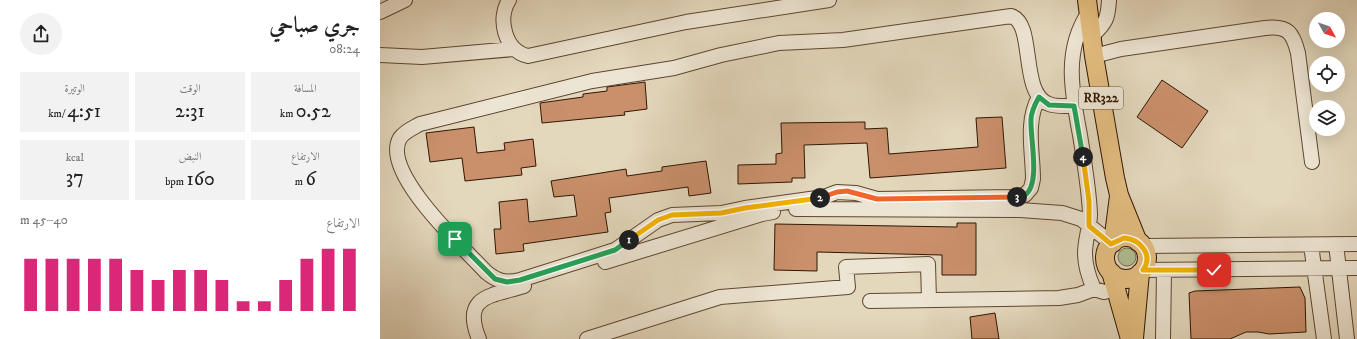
<!DOCTYPE html>
<html lang="ar">
<meta charset="utf-8">
<style>
:root{--surface:#fff;--page:#f2f2f2;--text:#222;--muted:#767676;--accent:#db2777}
body{margin:0;font-family:"IM FELL DW Pica",Amiri,serif;background:var(--page);color:var(--text);direction:rtl;height:100vh;display:flex;flex-direction:column;font-size:15px;white-space:nowrap}
*{box-sizing:border-box;margin:0}
p{font-size:13px;color:var(--muted)}
.icon{flex:none;width:22px;height:22px;fill:none;stroke:currentColor;stroke-width:2;stroke-linecap:round;stroke-linejoin:round}
.map{position:relative;flex:1;overflow:hidden;direction:ltr}
.details{display:flex;flex-direction:column;background:var(--surface);width:380px}
.details>*{flex:none}
.needle{width:26px;rotate:130deg}
.tools{position:absolute;left:929px;top:12px;display:grid;gap:8px}
.tools a{display:grid;place-items:center;width:36px;height:36px;border-radius:50%;background:var(--surface);box-shadow:0 4px 16px #0002;font-size:20px}
.pin{position:absolute;display:grid;place-items:center;width:34px;height:34px;color:#fff;margin:-17px;border-radius:8px;box-shadow:0 2px 6px #0006}
.km{position:absolute;width:20px;height:20px;margin:-10px;border-radius:50%;background:#222;color:#fff;font-size:11px;line-height:20px;text-align:center}
.round{display:grid;place-items:center;flex:none;width:42px;height:42px;border-radius:21px;background:var(--page)}
.summary{display:flex;align-items:center;justify-content:space-between;height:68px;padding:0 20px}
h1{font-size:22px;font-weight:600;line-height:30px}
.stats{display:grid;grid-template-columns:repeat(3,1fr);gap:6px;height:68px;padding:4px 20px}
.stats div{display:grid;align-content:center;border-radius:0px;background:var(--page);text-align:center}
.stats b{font-size:20px;font-weight:600}
.stats small{font-size:11px;font-weight:400}
.stats p{font-size:11px}
.chart{height:112px;padding:8px 20px}
.chart p{display:flex;justify-content:space-between}
.chart svg{width:100%;height:72px;margin-top:4px;stroke:var(--accent);stroke-width:6}
main{display:flex;flex:1;min-height:0}
.map>svg:first-child{display:block}
.green{fill:#b2be92;stroke:#726a4a}
.building{fill:#c9906b;stroke:#311603}
.lines{fill:none;stroke-linecap:round;stroke-linejoin:round}
.minor-casing{stroke:#5e4631;stroke-width:16}
.major-casing{stroke:#311603;stroke-width:20}
.minor{stroke:#ede5d3;stroke-width:14}
.major{stroke:#e2bc7e;stroke-width:18}
.split-1-casing{stroke:#fff;stroke-width:8}
.split-2-casing{stroke:#fff;stroke-width:8}
.split-3-casing{stroke:#fff;stroke-width:8}
.split-4-casing{stroke:#fff;stroke-width:8}
.split-5-casing{stroke:#fff;stroke-width:8}
.split-1{stroke:#22a559;stroke-width:5}
.split-2{stroke:#f5b400;stroke-width:5}
.split-3{stroke:#f0652b;stroke-width:5}
.split-4{stroke:#22a559;stroke-width:5}
.split-5{stroke:#f5b400;stroke-width:5}
.labels{text-anchor:middle;dominant-baseline:central;stroke-width:4;stroke-linejoin:round;paint-order:stroke}
.shield{fill:#ede5d3;stroke:#695441;stroke-width:1}
.shield-label{font-size:13px;font-weight:bold;fill:#311603}
</style>
<main>
<div class="map">
<svg width="977" height="339" viewBox="0 0 977 339">
<rect width="100%" height="100%" fill="#e3d7bc"/>
<filter id="stains"><feTurbulence type="fractalNoise" baseFrequency=".005" numOctaves="4"/><feColorMatrix values="0 0 0 0 .2 0 0 0 0 .09 0 0 0 0 .02 0 0 0 .5 -.17"/></filter>
<radialGradient id="worn" r=".72"><stop offset=".6" stop-color="#630" stop-opacity="0"/><stop offset="1" stop-color="#630" stop-opacity=".3"/></radialGradient>
<path class="green" d="M738 257a9 9 0 1 1 18 0a9 9 0 1 1-18 0Z"/>
<path class="building" d="M 782,80 L 828,111 L 802,148 L 757,117 Z
M 265,82 L 267,109 L 244,112 L 245,115 L 162,123 L 160,103 L 203,97 L 203,94 L 227,91 L 227,87 Z
M 622,117 L 626,168 L 490,178 L 487,143 L 424,145 L 425,178 L 412,178 L 412,182 L 358,184 L 358,165 L 396,164 L 396,154 L 402,153 L 401,123 L 485,122 L 485,129 L 507,128 L 509,154 L 598,147 L 596,118 Z
M 94,127 L 97,153 L 125,150 L 124,143 L 153,139 L 156,166 L 141,168 L 142,175 L 85,181 L 82,158 L 50,162 L 46,133 Z
M 326,161 L 331,193 L 309,196 L 308,187 L 229,198 L 231,212 L 225,213 L 228,232 L 143,244 L 144,251 L 116,254 L 114,229 L 121,229 L 119,202 L 147,199 L 149,222 L 197,216 L 194,195 L 174,197 L 171,181 L 246,169 L 247,176 L 282,171 L 282,167 Z
M 577,223 L 596,223 L 596,275 L 562,275 L 562,255 L 437,252 L 437,271 L 394,270 L 395,224 L 577,227 Z
M 920,287 L 925,298 L 926,332 L 889,334 L 878,332 L 866,332 L 850,339 L 811,339 L 809,293 L 815,291 Z
M 615,313 L 619,339 L 592,339 L 590,317 Z"/>
<g class="lines">
<defs>
<path id="minor" d="M 129,0 C 117,19 125,51 148,56 L 306,22 L 449,0
M 0,12 L 25,0
M 709,12 C 683,50 692,93 700,135 C 704,161 709,188 710,214 C 710,227 705,240 705,253 C 705,265 709,278 714,289 L 724,292 L 736,289
M 713,35 C 726,23 728,18 729,0
M 0,55 L 42,57 L 134,49
M 714,56 L 741,49 L 885,28 C 908,25 913,33 918,53 L 932,162
M 659,97 C 645,122 653,152 653,179 L 651,188 L 645,195 L 632,197 L 497,199 L 476,193 L 457,192 L 444,197 L 365,208 L 341,213 L 292,215 L 278,220 L 235,250 L 140,280 C 125,283 118,282 106,272 C 85,249 0,172 20,138 C 25,131 33,128 40,124 L 212,81 L 294,68 L 341,55 L 399,43 L 463,40 L 631,16 C 656,23 639,94 669,104 C 676,107 686,106 693,106
M 416,209 L 640,210 L 682,213 L 701,219 L 731,243
M 956,244 L 967,339
M 931,245 L 944,339
M 763,246 L 977,244
M 225,262 L 382,214 L 393,212
M 763,270 L 977,268
M 490,301 L 679,298 L 698,295 L 714,289
M 99,339 C 81,295 112,296 144,286
M 207,339 L 340,297 L 468,287 L 466,267 L 548,264 L 549,300
M 783,339 L 784,271"/>
<path id="major" d="M 707,0 L 714,56 L 735,178 L 739,195 L 758,242
M725 258a21 21 0 1 1 42 0a21 21 0 1 1-42 0Z
M 733,243 L 739,196
M 731,272 L 750,339
M 754,338 L 760,273"/>
</defs>
<use href="#minor" class="minor-casing"/>
<use href="#major" class="major-casing"/>
<use href="#minor" class="minor"/>
<use href="#major" class="major"/>
</g>
<g class="lines">
<defs>
<path id="split-1" d="M 75,239 L 115,279 L 127,282 L 140,280 L 235,250 L 249,240"/>
<path id="split-2" d="M 249,240 L 278,220 L 292,215 L 341,213 L 365,208 L 440,198"/>
<path id="split-3" d="M 440,198 L 457,192 L 467,191 L 497,199 L 637,197"/>
<path id="split-4" d="M 637,197 L 645,195 C 661,184 650,138 651,120 C 651,112 655,104 659,97 L 669,105 L 694,106 L 703,157"/>
<path id="split-5" d="M 703,157 L 709,201 L 709,226 L 731,244 L 744,238 C 760,239 774,255 763,270 L 834,270"/>
</defs>
<use href="#split-1" class="split-1-casing"/>
<use href="#split-2" class="split-2-casing"/>
<use href="#split-3" class="split-3-casing"/>
<use href="#split-4" class="split-4-casing"/>
<use href="#split-5" class="split-5-casing"/>
<use href="#split-1" class="split-1"/>
<use href="#split-2" class="split-2"/>
<use href="#split-3" class="split-3"/>
<use href="#split-4" class="split-4"/>
<use href="#split-5" class="split-5"/>
</g>
<g class="labels">
<rect class="shield" x="699" y="87" width="44" height="22" rx="3"/>
<g class="shield-label">
<text x="721" y="98">RR322</text>
</g>
</g>
<rect width="100%" height="100%" filter="url(#stains)"/>
<rect width="100%" height="100%" fill="url(#worn)"/>
</svg>
<div class="tools">
<a><svg class="needle" viewBox="-14 -14 28 28"><path d="M0-13l5 13h-10z" fill="#e53935"/><path d="M0 13l5-13h-10z" fill="#767676"/></svg></a>
<a><svg class="icon" aria-label="locate" viewBox="0 0 24 24"><circle cx="12" cy="12" r="6"/><path d="M12 2v4M12 18v4M2 12h4M18 12h4"/></svg></a>
<a><svg class="icon" aria-label="layers" viewBox="0 0 24 24"><path d="M12 4l9 5-9 5-9-5zM3 14l9 5 9-5"/></svg></a>
</div>
<div class="pin" style="left:75px;top:239px;background:#1e9e55"><svg class="icon" aria-label="arrive" viewBox="0 0 24 24"><path d="M6 21V4h12l-3 4 3 4H6"/></svg></div>
<div class="pin" style="left:834px;top:270px;background:#d93025"><svg class="icon" aria-label="check" viewBox="0 0 24 24"><path d="M5 12l5 5 9-10"/></svg></div>
<b class="km" style="left:249px;top:240px">1</b>
<b class="km" style="left:440px;top:198px">2</b>
<b class="km" style="left:637px;top:197px">3</b>
<b class="km" style="left:703px;top:157px">4</b>
</div>
<section class="details">
<div class="summary"><div><h1>جري صباحي</h1><p>08:24</p></div><a class="round"><svg class="icon" aria-label="share" viewBox="0 0 24 24"><path d="M12 15V3M7 8l5-5 5 5M5 13v7h14v-7"/></svg></a></div>
<div class="stats">
<div><p>المسافة</p><b>0.52<small> km</small></b></div>
<div><p>الوقت</p><b>2:31</b></div>
<div><p>الوتيرة</p><b>4:51<small> /km</small></b></div>
</div>
<div class="stats">
<div><p>الارتفاع</p><b>6<small> m</small></b></div>
<div><p>النبض</p><b>160<small> bpm</small></b></div>
<div><p>kcal</p><b>37</b></div>
</div>
<div class="chart"><p><span>الارتفاع</span>40–45 m</p>
<svg viewBox="0 0 160 44" preserveAspectRatio="none"><path d="M5 44V12M15 44V12M25 44V12M35 44V12M45 44V12M55 44V19M65 44V25M75 44V19M85 44V19M95 44V25M105 44V38M115 44V38M125 44V25M135 44V12M145 44V6M155 44V6"/></svg>
</div>
</section>
</main>
